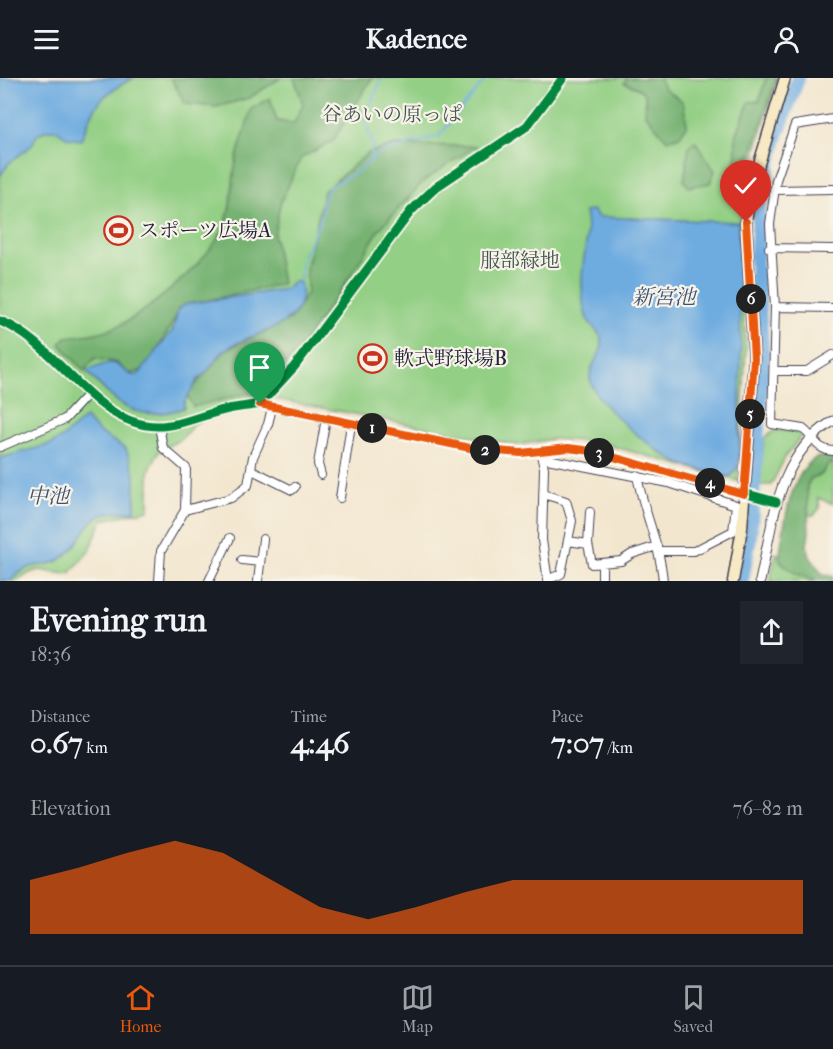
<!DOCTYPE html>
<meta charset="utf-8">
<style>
:root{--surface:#171b24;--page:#20242c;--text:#f1f3f6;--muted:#9ea1a6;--line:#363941;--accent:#ea580c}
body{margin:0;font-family:"IM FELL French Canon","Noto Serif JP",serif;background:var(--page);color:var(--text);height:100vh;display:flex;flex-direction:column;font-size:22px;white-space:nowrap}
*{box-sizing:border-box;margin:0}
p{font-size:20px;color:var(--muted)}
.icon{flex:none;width:33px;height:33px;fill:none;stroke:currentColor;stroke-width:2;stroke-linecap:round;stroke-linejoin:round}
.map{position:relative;height:503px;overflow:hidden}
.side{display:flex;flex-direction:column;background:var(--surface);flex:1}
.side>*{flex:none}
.pin{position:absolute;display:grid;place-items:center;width:51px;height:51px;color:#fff;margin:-62px -26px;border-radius:50% 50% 50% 0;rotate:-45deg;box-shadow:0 0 6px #0007}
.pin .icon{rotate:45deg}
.km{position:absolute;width:30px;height:30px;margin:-15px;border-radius:50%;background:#222;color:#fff;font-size:16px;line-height:30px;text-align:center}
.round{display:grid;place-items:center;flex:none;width:63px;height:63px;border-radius:0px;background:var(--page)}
.summary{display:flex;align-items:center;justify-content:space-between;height:102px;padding:0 30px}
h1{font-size:33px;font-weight:800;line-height:45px}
.stats{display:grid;grid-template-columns:repeat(3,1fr);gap:9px;height:102px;padding:6px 30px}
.stats div{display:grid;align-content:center}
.stats b{font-size:30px;font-weight:800}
.stats small{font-size:16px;font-weight:400}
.stats p{font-size:16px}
.chart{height:168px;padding:12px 30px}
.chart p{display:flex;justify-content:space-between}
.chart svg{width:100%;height:108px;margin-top:6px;fill:var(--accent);opacity:.7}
header{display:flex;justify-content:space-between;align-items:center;height:78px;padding:0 30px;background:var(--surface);font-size:27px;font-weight:800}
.tab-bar{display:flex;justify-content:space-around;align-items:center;height:84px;border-top:2px solid var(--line);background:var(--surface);font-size:16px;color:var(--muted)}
.tab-bar a{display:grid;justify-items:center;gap:3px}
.tab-bar .selected{color:var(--accent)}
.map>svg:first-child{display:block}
.green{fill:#93cf84;stroke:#5a7860;stroke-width:1.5}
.forest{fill:#76b272;stroke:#4c6a56;stroke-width:1.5}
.water{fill:#6eace0;stroke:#48678e;stroke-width:1.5}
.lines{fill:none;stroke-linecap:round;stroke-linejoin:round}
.stream{stroke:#6eace0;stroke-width:2}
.river{stroke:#6eace0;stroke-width:14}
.minor-casing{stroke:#413f51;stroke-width:10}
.tertiary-casing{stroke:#413f51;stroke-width:11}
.secondary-casing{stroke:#413f51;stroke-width:13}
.minor{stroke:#fff;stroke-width:8}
.tertiary{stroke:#fff;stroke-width:9}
.secondary{stroke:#f7e9c3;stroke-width:10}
.cycleway-casing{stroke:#f7f3e8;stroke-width:13}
.cycleway{stroke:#00873e;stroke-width:9}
.route-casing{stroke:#fff;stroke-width:12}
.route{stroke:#ea580c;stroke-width:8}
.labels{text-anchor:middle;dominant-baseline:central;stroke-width:4.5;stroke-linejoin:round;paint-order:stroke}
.park-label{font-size:20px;fill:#445651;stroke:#f7f3e8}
.poi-label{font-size:20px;fill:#22223b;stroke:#f7f3e8;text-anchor:start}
.water-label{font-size:21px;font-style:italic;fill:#3d5275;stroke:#f7f3e8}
</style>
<header><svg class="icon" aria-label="menu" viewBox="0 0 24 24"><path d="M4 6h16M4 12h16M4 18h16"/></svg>Kadence<svg class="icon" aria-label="person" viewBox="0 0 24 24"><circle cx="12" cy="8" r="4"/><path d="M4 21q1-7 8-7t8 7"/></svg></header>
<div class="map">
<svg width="833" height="503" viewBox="0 0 833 503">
<rect width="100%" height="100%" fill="#f7f3e8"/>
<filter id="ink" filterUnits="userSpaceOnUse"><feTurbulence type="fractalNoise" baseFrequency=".0167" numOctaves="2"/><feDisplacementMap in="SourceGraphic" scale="12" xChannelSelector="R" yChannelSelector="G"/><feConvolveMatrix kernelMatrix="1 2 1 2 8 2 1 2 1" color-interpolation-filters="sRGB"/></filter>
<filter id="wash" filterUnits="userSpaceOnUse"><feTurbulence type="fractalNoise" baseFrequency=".008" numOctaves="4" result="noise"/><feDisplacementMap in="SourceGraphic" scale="24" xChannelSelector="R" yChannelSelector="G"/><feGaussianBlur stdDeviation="1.35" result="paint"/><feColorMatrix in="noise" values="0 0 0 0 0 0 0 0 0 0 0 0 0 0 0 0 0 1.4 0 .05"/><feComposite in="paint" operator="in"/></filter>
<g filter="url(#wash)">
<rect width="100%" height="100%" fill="#f3e6ce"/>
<path class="green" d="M 0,0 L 778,0 L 747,101 L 739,146 L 746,271 L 738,403 L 597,364 L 553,361 L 517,367 L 254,317 L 195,345 L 181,361 L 159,373 L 149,393 L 149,432 L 102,442 L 90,472 L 70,495 C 46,499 43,482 18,503 L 0,503 Z
M 775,352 L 800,354 L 802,357 L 786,378 L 771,407 L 760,407 L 764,361 Z
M 829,385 L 833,386 L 833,426 L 818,420 L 820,430 L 814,437 L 808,437 L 807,408 L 811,400 L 821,397 Z
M 776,475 L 813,502 L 816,503 L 770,503 Z"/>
<path class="forest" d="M 171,0 L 281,0 L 249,20 L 216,29 L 185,26 Z
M 294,0 L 372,0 L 333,63 L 301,80 L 280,126 L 274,158 L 282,206 L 182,228 L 147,291 L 129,296 L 117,285 L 95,280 L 84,293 L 60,266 L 66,259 C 83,257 100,256 116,249 C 148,234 203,187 221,155 C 233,133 231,104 237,79 C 241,63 247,47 251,31 L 270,20 L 277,43 L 294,45 L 303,26 Z
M 627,0 L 659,0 L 664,10 L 683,24 L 687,46 L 680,58 L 667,62 L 645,36 C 647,14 646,12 624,5 Z
M 766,0 L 776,0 L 775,5 L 742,102 L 735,103 L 736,58 L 749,24 L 759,23 Z
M 695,63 L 715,93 L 710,105 L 689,109 L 684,103 L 689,68 Z
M 396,67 L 476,68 L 424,103 L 379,152 L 339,216 L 289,283 L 261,312 L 193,329 L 187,317 L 225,272 L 292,241 L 307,214 L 306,191 L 324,113 L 368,75 Z
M 818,379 L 833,379 L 833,386 L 829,385 L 821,397 L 811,400 L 807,408 L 809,454 L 807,467 L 810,479 L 823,497 L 833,498 L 833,503 C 812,503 792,498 779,481 C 784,451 788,394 818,379 Z"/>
<path class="water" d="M 0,0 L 134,0 C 98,17 95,27 81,62 L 68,60 L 56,52 L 46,52 L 37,57 L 31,68 L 9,85 L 0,98 Z
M 593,132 L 598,139 L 738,144 L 741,270 L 739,387 L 730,399 C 714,395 696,392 681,386 C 658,376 591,325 590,299 C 589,286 602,279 602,265 C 602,254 589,248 586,238 C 583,229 582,216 582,206 C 581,181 591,161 585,134 Z
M 293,204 L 300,204 C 313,251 249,253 225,272 C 214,281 209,296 197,302 C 194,313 183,319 184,330 C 135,346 118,327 86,293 C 93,291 104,285 111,285 C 122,285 125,299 138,297 L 173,252 L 178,231 L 186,226 L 285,211 Z
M 85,340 L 99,354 L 126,371 L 135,397 L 135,434 C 76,430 95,459 58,483 C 48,488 36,486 26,491 C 20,493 16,499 12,503 L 0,503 L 0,380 L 51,366 L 62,360 Z"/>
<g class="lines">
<path class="stream" d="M 370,81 L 373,67 L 364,40 L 382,0
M 300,204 L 302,181 L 321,141 L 323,122 L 329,109 L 360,92 L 379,75 L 439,58 L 487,0"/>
<path class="river" d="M 742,503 L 750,460 L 763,284 L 756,185 L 760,122 L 776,60 L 798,0"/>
</g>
</g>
<g filter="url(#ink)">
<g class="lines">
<defs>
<path id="minor" d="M 833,41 L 795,47 L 776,102 L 770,146 L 775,229 L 772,346 L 803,351 C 815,360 816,372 833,373
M 774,112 L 833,111
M 769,170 L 833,171
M 775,229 L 833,230
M 775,293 L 807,293 L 833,277
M 260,326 L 294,289 L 411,133 L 436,109 L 527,48 L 563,0
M 159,348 L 163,370 L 186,390 L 185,432 L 161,473 L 159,503
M 0,369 L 65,341 L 89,315
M 541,377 L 544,390 L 542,462 L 548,503
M 542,380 L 669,405 L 736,427 L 733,453 L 694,473 L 659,473
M 252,392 L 292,412 L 295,409
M 321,397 L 318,386 L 326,340
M 637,397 C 643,433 660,466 663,503
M 543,416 L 566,423 L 572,443 L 561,496 L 547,502
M 340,420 L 351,346
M 185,432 L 231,420 L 248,407 L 253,379 L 268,346 L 272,330
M 590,434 L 588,466 L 592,486 L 621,483 L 632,476 L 657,468
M 568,463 L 588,466
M 242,482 L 260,484
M 602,486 L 602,503
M 209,503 L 230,460
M 258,503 L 263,461"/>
<path id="tertiary" d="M 0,243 C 58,265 92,347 157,348 C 181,348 204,336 228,331 C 238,329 249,328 260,326 L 475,371 L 521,375 L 568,370 L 592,373 L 776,424
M 760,503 C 773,445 777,378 833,343"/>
<path id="secondary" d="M 733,503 L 742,450 L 754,281 L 746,144 L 751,112 L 785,0"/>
</defs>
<use href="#minor" class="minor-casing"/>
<use href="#tertiary" class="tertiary-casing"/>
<use href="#secondary" class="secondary-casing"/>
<use href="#minor" class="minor"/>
<use href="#tertiary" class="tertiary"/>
<use href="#secondary" class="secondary"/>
<defs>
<path id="cycleway" d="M 0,243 C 58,265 92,347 157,348 C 181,348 204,336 228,331 C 238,329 249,328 260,326 L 475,371 L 521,375 L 568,370 L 592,373 L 776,424
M 260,326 L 294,289 L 411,133 L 436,109 L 527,48 L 563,0"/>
</defs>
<use href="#cycleway" class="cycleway-casing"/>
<use href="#cycleway" class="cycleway"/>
</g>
</g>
<g class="lines" filter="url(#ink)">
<defs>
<path id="route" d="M 260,326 L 475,371 L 521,375 L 568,370 L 592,373 L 744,416 L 754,281 L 746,144"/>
</defs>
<use href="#route" class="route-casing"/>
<use href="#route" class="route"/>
</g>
<defs>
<symbol id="stadium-ring" viewBox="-11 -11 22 22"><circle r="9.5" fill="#f7f3e8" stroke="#c8321e" stroke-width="1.5"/><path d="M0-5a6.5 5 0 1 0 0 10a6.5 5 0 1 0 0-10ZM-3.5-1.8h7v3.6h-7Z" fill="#c8321e"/></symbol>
</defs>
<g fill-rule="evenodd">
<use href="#stadium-ring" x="102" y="136" width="33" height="33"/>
<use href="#stadium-ring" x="356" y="264" width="33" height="33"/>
</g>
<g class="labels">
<g class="park-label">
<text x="392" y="36">谷あいの原っぱ</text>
<text x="520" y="182">服部緑地</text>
</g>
<g class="poi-label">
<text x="139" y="152">スポーツ広場A</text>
<text x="394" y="280">軟式野球場B</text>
</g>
<g class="water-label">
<text x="664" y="219">新宮池</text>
<text x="48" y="418">中池</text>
</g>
</g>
</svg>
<div class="pin" style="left:260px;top:326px;background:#1e9e55"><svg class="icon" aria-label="arrive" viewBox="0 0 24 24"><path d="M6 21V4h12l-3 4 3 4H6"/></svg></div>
<div class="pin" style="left:746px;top:144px;background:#d93025"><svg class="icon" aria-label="check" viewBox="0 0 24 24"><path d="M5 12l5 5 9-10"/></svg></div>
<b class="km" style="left:372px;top:350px">1</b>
<b class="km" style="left:485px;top:372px">2</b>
<b class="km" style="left:599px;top:375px">3</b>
<b class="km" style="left:710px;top:405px">4</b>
<b class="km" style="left:750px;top:336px">5</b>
<b class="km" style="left:751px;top:221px">6</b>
</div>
<section class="side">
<div class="summary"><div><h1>Evening run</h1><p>18:36</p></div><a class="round"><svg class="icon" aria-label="share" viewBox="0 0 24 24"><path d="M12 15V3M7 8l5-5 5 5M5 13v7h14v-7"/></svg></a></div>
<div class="stats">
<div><p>Distance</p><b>0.67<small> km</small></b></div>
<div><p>Time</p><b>4:46</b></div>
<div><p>Pace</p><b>7:07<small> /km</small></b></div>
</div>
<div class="chart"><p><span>Elevation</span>76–82 m</p>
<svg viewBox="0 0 160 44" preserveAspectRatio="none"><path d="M0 44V22L10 17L20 11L30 6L40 11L50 22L60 33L70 38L80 33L90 27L100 22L110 22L120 22L130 22L140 22L150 22L160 22V44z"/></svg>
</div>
</section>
<nav class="tab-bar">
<a class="selected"><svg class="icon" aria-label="home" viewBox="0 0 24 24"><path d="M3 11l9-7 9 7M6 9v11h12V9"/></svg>Home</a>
<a><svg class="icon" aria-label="map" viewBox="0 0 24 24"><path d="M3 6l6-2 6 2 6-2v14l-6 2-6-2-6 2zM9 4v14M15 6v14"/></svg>Map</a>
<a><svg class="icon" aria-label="saved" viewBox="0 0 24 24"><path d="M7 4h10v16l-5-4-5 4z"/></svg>Saved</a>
</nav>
